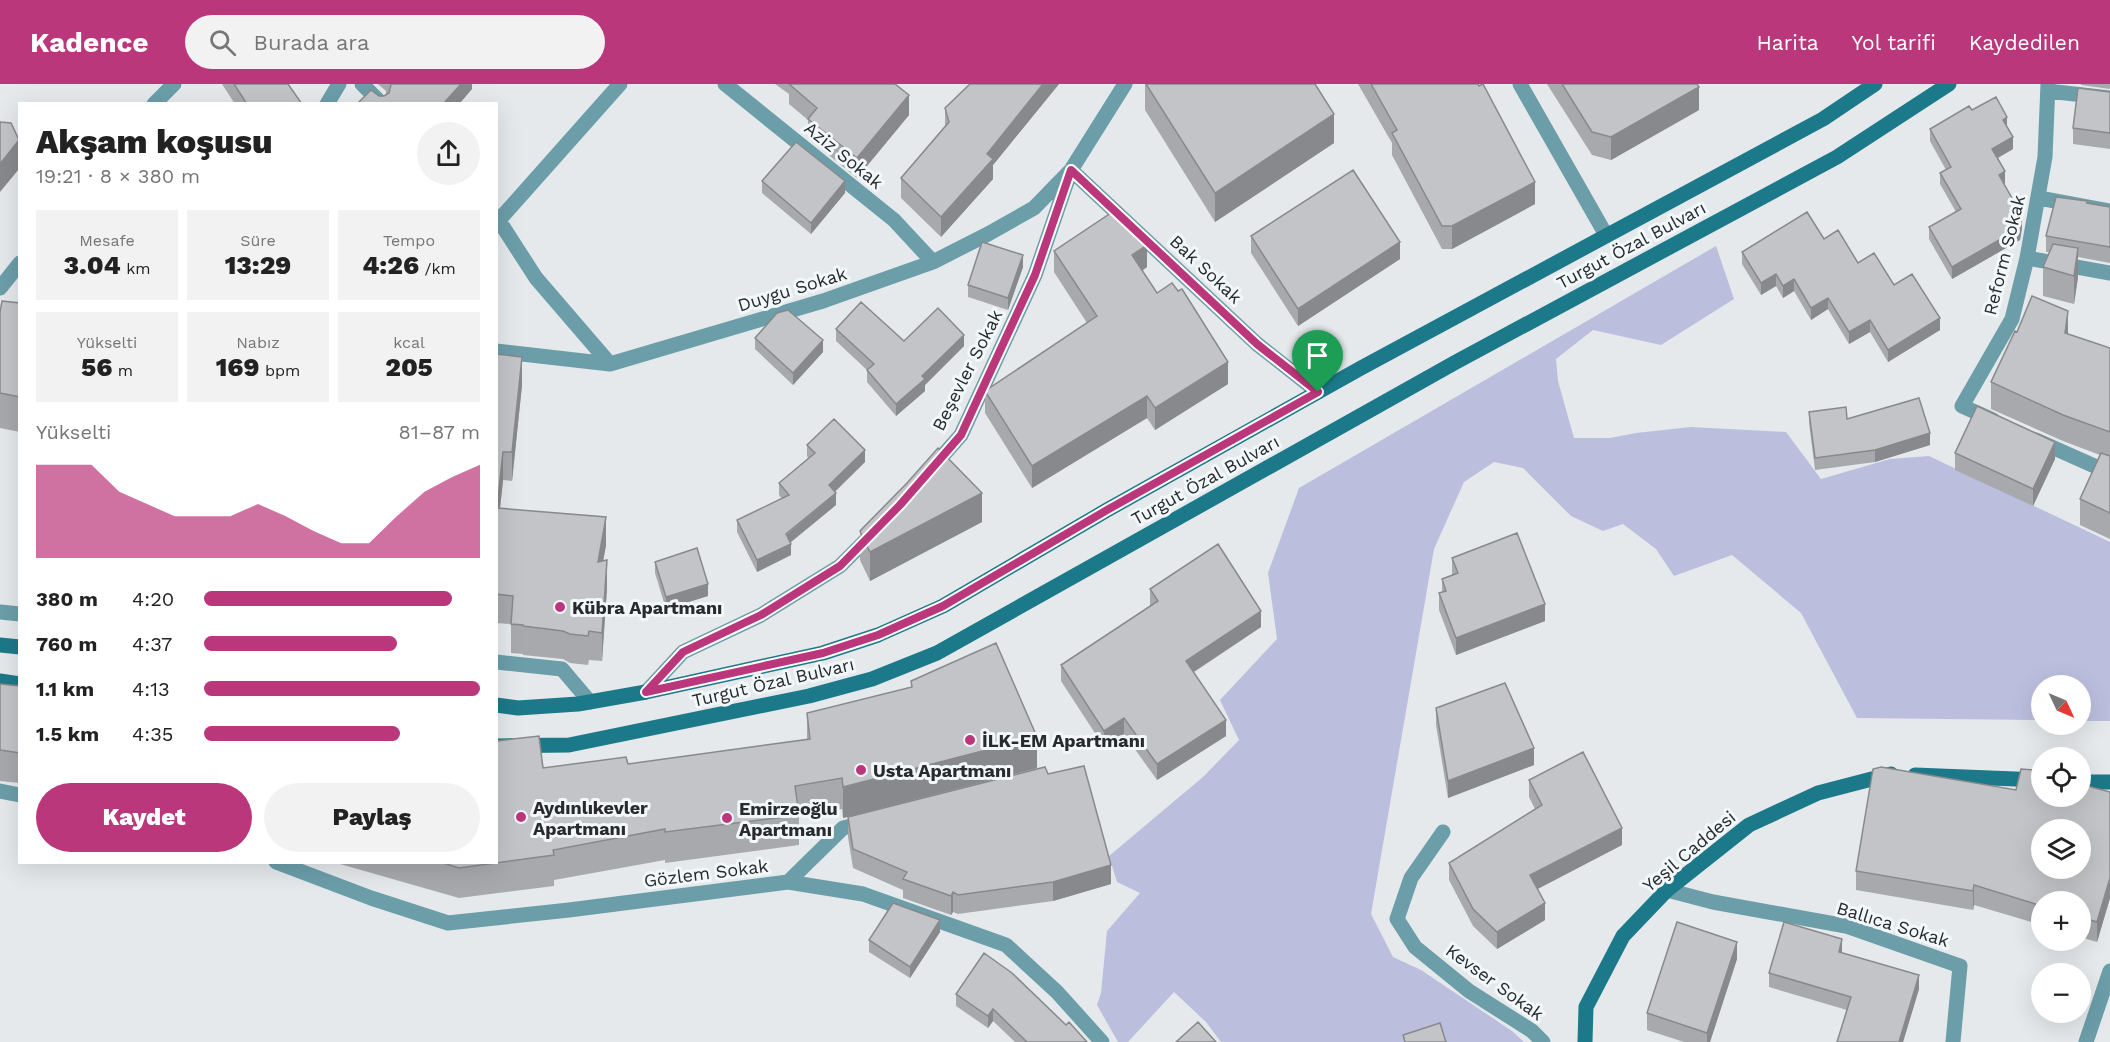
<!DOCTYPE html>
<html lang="tr">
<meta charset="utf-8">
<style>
:root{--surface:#fff;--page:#f2f2f2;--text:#222;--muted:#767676;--accent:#bb377c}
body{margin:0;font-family:"Work Sans",sans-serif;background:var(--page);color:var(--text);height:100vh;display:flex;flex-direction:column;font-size:22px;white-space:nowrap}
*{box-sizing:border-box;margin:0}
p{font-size:20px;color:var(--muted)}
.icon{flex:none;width:33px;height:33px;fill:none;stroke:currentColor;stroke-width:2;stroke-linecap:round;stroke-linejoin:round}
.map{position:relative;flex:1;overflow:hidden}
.side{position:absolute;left:18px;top:18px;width:480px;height:762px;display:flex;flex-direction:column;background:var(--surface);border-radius:0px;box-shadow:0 6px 24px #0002}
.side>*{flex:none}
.needle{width:39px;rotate:134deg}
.buttons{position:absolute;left:2031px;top:591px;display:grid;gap:12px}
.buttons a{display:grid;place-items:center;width:60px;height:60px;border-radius:50%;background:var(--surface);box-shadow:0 6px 24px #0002;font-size:30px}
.pin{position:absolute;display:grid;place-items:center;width:51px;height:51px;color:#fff;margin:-62px -26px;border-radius:50% 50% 50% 0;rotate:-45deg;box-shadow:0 0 6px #0007}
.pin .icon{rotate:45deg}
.round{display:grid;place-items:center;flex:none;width:63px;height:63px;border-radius:32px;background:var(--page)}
.overview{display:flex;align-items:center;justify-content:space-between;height:102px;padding:0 18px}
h1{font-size:33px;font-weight:800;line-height:45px}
.metrics{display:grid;grid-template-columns:repeat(3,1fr);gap:9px;height:102px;padding:6px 18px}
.metrics div{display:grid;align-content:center;border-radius:0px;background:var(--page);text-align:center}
.metrics b{font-size:26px;font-weight:800}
.metrics small{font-size:16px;font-weight:400}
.metrics p{font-size:16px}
.chart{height:168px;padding:12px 18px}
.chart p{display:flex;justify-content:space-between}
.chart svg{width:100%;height:108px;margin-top:6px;fill:var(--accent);opacity:.7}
.cta{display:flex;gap:12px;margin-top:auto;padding:12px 18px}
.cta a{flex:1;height:69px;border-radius:36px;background:var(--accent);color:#fff;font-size:24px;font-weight:800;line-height:69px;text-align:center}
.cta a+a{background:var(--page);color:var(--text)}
ul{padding:0 18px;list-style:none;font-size:20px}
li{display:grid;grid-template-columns:96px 72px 1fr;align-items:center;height:45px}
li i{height:15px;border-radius:8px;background:var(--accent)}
header{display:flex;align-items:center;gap:36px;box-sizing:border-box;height:84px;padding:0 30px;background:var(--accent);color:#fff}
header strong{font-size:28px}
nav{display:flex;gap:33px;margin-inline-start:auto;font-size:21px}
.search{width:420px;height:54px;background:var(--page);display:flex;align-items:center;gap:15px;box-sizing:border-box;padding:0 21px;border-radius:33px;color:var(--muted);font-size:22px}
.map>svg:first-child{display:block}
.green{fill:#bcbede}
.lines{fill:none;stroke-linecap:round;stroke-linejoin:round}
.street{stroke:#6b9ea9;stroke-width:15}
.secondary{stroke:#1c7989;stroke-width:15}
.wall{fill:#a7a9ac}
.shaded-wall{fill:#88898c}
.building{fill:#c2c4c8;stroke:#88898c;stroke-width:1.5;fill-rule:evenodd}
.route-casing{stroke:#fff;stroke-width:12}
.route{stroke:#bb377c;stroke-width:8}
.poi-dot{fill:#bb377c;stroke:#f2f7fa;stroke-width:2}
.labels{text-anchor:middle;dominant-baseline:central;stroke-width:6;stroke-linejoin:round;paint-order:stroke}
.street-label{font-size:18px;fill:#292a2b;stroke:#f2f7fa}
.poi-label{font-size:18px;font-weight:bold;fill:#292a2b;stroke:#f2f7fa;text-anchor:start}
</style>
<header>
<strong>Kadence</strong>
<div class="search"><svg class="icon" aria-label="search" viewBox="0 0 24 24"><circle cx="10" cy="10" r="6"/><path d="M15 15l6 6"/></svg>Burada ara</div>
<nav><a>Harita</a><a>Yol tarifi</a><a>Kaydedilen</a></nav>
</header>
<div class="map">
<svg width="2110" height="958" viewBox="0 0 2110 958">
<rect width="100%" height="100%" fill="#e5e9ec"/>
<path class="green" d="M 1716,162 L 1734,215 L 1661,261 L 1593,246 L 1556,275 L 1558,297 L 1574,354 L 1610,354 L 1636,349 L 1691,343 L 1786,348 L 1821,395 L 1890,375 L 1929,372 L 2110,458 L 2110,637 L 2081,637 L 2080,602 L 2042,602 L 2041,636 L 1857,634 L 1801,529 L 1732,471 L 1674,492 L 1656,465 L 1623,440 L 1603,447 L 1571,432 L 1523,384 L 1494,378 L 1464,398 L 1434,465 L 1371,830 L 1393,873 L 1421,886 L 1512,947 L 1524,958 L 1221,958 L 1206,938 L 1174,908 L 1128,958 L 1118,958 L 1097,921 L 1101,909 L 1107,847 L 1140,809 L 1117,798 L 1109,772 L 1203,693 L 1239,656 L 1220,616 L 1277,555 L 1268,489 L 1299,404 Z"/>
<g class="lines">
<path class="street" d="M 362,0 L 382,20
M 725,0 L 894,136 L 933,178
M 1520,0 L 1606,151
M 2048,7 L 2110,14
M 154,20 L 174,0
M 327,20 L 339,0
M 2039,114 L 2110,127
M 496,132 L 536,194 L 610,280
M 500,135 L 620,0
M 2027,174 L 2110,189
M 0,204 L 20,179
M 496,267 L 610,280 L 823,217 L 933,178 L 988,150 L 1034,124 L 1071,86 L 1257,260 L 1318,308
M 1993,336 L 1962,322 L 2012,235 L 2027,174 L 2045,73 L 2048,0
M 2036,356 L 2110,389
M 930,386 L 961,351 L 1035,191 L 1071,86 L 1125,0
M 0,528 L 20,530
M 496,578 L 562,585 L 590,618
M 646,608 L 683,568 L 761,531 L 840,482 L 874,448
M 0,707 L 20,711
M 1443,748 L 1411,794 L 1397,835 L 1415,863 L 1469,907 L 1532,947 L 1543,958
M 276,778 L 371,814 L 448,839 L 569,826 L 788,798 L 863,810 L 1006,861 L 1057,908 L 1102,958
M 788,798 L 843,744 L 867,738
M 1667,806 L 1713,818 L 1846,842 L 1960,882 L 1953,958
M 2086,958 L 2110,887"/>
<path class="secondary" d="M 0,561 L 20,563
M 0,597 L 20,600
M 496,621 L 518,624 L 578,620 L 646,608 L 823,569 L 878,551 L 943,522 L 1107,426 L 1361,284 L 1823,35 L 1875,0
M 496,662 L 569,661 L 809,612 L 872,595 L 937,569 L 1456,278 L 1837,73 L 1949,0
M 1915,691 L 2042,696
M 2080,698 L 2110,698
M 1585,958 L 1586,923 L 1623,852 L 1667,806 L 1749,741 L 1818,709 L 1891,690"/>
</g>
<path class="wall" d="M 222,0 L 288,0 L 302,20 L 235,20 Z
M 378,0 L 472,0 L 472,5 L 459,20 L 379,12 L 384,12 L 386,11 L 386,7 Z
M 775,0 L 895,0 L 909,31 L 857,94 L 808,54 L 808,36 L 789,20 L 789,10 Z
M 970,0 L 1059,0 L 993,81 L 993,95 L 941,153 L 901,114 L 901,94 L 945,42 L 945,24 Z
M 1145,0 L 1315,0 L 1334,59 L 1215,138 L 1145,26 Z
M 1358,0 L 1478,0 L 1535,120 L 1452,165 L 1442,165 L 1392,71 L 1392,59 Z
M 1547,0 L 1697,0 L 1699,26 L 1611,76 L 1592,71 Z
M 2081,0 L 2110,0 L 2110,5 L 2081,1 Z
M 2110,8 L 2110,65 L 2073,60 L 2073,44 Z
M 1972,26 L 2007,43 L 2013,65 L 1998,74 L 2005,99 L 2004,100 L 2022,144 L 2020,156 L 1952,195 L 1929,155 L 1929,143 L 1956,128 L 1940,100 L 1940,89 L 1946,86 L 1930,57 L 1930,45 Z
M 762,97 L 845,109 L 811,150 L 762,109 Z
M 2087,119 L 2110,123 L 2110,179 L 2078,173 L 2078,193 L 2074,220 L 2043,212 L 2043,183 L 2049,168 L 2046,168 L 2046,152 Z
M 1251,152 L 1400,175 L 1298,242 L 1251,169 Z
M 1824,155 L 1858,179 L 1894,201 L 1940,246 L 1888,278 L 1870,248 L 1849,260 L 1828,225 L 1811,236 L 1794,207 L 1783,214 L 1776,202 L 1761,211 L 1742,180 L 1742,168 Z
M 1054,167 L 1147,183 L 1142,187 L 1157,209 L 1228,300 L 1155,346 L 1147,334 L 1032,404 L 985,329 L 985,307 L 1087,239 L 1054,188 Z
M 1023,183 L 1008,226 L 968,213 L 968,201 Z
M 20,219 L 20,348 L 0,344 L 0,228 Z
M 836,245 L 904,257 L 964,262 L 925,301 L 925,307 L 896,332 L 867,298 L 867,286 L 836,257 Z
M 2017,248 L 2068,250 L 2110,264 L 2110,455 L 2080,441 L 2080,415 L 2100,371 L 2063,357 L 1991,325 L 1991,298 Z
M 755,254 L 823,268 L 793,301 L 755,265 Z
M 496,270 L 522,301 L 512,397 L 503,396 L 500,424 L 606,461 L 603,477 L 607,504 L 602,577 L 589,576 L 588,581 L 570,579 L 563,575 L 523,571 L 523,570 L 511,569 L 511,540 L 496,539 Z
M 1809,328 L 1930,361 L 1875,378 L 1815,386 L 1809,339 Z
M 807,361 L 865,378 L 835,408 L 836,421 L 790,459 L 791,471 L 757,488 L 737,448 L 737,436 L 782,415 L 779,411 L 779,399 L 808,374 L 807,372 Z
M 1955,369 L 2055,375 L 2033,422 L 1955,386 Z
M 982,438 L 870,497 L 860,476 L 860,447 Z
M 1452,474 L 1545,537 L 1456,571 L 1439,526 L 1439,509 L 1442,508 L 1442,495 L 1452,491 Z
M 655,478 L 708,512 L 666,525 L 655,489 Z
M 1150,505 L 1261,543 L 1194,588 L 1226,652 L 1157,696 L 1124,650 L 1104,663 L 1061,597 L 1061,581 L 1150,522 Z
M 911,597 L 1037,684 L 843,734 L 842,725 L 799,732 L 799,761 L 665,779 L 665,776 L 554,796 L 554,802 L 459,814 L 333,778 L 496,778 L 543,684 L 628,680 L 807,656 L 807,629 L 911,603 Z
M 0,600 L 20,602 L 20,699 L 0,697 Z
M 1436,624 L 1534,681 L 1448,714 L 1436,641 Z
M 1048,690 L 1111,800 L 1053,817 L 958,830 L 953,828 L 951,831 L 903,814 L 903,806 L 853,784 L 848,753 L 848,733 Z
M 1529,696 L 1622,761 L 1537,805 L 1545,836 L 1497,865 L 1473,842 L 1449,796 L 1449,779 L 1535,725 L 1529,713 Z
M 2110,708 L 2110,814 L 2097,858 L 2080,853 L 2080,818 L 2042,818 L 2042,841 L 1974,821 L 1973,826 L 1856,806 L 1856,787 Z
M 940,848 L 910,894 L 869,868 L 869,856 Z
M 1842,869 L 1919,905 L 1903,958 L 1837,958 L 1847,926 L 1769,903 L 1769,889 Z
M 1737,875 L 1710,958 L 1684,958 L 1647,946 L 1647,929 Z
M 956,910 L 1066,941 L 1087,958 L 1015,958 L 993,937 L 988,944 L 956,922 Z"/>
<path class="shaded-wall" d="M 461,0 L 472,0 L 472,5 L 459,20 L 443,20 Z
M 1043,0 L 1059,0 L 993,81 L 993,95 L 941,153 L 941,133 L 987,70 Z
M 1699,3 L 1699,26 L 1611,76 L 1611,53 Z
M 909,11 L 909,31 L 857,94 L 857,74 Z
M 1334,30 L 1334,59 L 1215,138 L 1215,109 Z
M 2007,33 L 2007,45 L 2003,36 Z
M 2013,53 L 2013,65 L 1992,77 L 1992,65 Z
M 19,56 L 19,85 L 0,108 L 0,80 Z
M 2005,87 L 2005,99 L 1999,103 L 1999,91 Z
M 845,97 L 845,109 L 811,150 L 811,139 Z
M 1535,98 L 1535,120 L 1452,165 L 1452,142 Z
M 2022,132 L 2022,144 L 2020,156 L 1952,195 L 1952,183 Z
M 1400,158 L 1400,175 L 1298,242 L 1298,225 Z
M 1147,161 L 1147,183 L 1132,193 L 1132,171 Z
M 2078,164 L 2078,193 L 2074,220 L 2074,192 Z
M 1023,171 L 1023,183 L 1008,226 L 1008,214 Z
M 1776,190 L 1776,202 L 1761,211 L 1761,199 Z
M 1794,195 L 1794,207 L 1783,214 L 1783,202 Z
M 1828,214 L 1828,225 L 1811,236 L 1811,224 Z
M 2068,227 L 2068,254 L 2065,249 Z
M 1940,234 L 1940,246 L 1888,278 L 1888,266 Z
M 1870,236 L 1870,248 L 1849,260 L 1849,248 Z
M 964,251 L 964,262 L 925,301 L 925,307 L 896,332 L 896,320 L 922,292 Z
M 823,256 L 823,268 L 793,301 L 793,289 Z
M 522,273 L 522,301 L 512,397 L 512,368 Z
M 1228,278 L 1228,300 L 1155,346 L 1155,324 Z
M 1147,312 L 1147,334 L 1032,404 L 1032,382 Z
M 1930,349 L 1930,361 L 1875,378 L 1875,366 Z
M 2055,358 L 2055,375 L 2033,422 L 2033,405 Z
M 865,366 L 865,378 L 829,413 L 829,401 Z
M 503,368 L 503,396 L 497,452 L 497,424 Z
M 836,409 L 836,421 L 787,461 L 791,460 L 791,471 L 757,488 L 757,476 Z
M 982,409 L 982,438 L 870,497 L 870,468 Z
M 606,433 L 606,461 L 598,507 L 598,478 Z
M 607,476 L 607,504 L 602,577 L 602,549 Z
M 708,500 L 708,512 L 666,525 L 666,513 Z
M 1545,520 L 1545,537 L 1456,571 L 1456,554 Z
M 1261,527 L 1261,543 L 1186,593 L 1186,577 Z
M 1124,634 L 1124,650 L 1104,663 L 1104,647 Z
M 1226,636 L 1226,652 L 1157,696 L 1157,680 Z
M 1037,653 L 1037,684 L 843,734 L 843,703 Z
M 1534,664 L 1534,681 L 1448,714 L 1448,697 Z
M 1622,744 L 1622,761 L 1530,809 L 1530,791 Z
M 1111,781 L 1111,800 L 1053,817 L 1053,798 Z
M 2110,794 L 2110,814 L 2097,858 L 2097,838 Z
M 1974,801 L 1974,821 L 1973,826 L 1973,807 Z
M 953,808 L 953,828 L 951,831 L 951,812 Z
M 1545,819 L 1545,836 L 1497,865 L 1497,848 Z
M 940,836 L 940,848 L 910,894 L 910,883 Z
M 1842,855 L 1842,870 L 1839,868 Z
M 1737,858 L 1737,875 L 1710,958 L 1707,958 L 1707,949 Z
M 1919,891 L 1919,905 L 1903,958 L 1899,958 Z
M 993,925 L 993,937 L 988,944 L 988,932 Z"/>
<path class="building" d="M 234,0 L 288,0 L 302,20 L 247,20 Z
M 391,0 L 461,0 L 443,20 L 357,20 L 371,6 L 379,12 L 384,12 L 389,9 Z
M 789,0 L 895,0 L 909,11 L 857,74 L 808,35 L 817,24 Z
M 970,0 L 1043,0 L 987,70 L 993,75 L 941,133 L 901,94 L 949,38 L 945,24 Z
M 1146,0 L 1315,0 L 1334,30 L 1215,109 Z
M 1371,0 L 1478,0 L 1479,2 L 1483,0 L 1535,98 L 1452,142 L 1442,142 L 1392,49 L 1397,46 Z
M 1562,0 L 1697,0 L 1699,3 L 1611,53 L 1592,48 Z
M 2078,4 L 2110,8 L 2110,49 L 2073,44 Z
M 1996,13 L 2007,33 L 2003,36 L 2013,53 L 1992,65 L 2005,87 L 1999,91 L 2022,132 L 2020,144 L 1952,183 L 1929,143 L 1961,125 L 1940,89 L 1951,83 L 1930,45 L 1969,22 L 1972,26 Z
M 0,38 L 11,39 L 19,56 L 0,80 Z
M 796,58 L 845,97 L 811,139 L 762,97 Z
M 1353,86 L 1400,158 L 1298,225 L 1251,152 Z
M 2056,113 L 2087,117 L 2087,119 L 2110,123 L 2110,163 L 2046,152 Z
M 1120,123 L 1125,128 L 1147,161 L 1132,171 L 1157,209 L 1172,199 L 1178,207 L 1182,205 L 1228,278 L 1155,324 L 1147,312 L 1032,382 L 985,307 L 1097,232 L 1054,167 Z
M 1807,128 L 1824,155 L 1838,146 L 1858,179 L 1874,169 L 1894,201 L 1912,190 L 1940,234 L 1888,266 L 1870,236 L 1849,248 L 1828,214 L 1811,224 L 1794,195 L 1783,202 L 1776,190 L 1761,199 L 1742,168 Z
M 982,158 L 1023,171 L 1008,214 L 968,201 Z
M 2053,160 L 2078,164 L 2074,192 L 2043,183 Z
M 2032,212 L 2068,227 L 2065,249 L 2110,264 L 2110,348 L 2063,331 L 1991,298 L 2015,247 L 2017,248 Z
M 2,217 L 20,219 L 20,313 L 0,309 L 0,228 Z
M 861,218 L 904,257 L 938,224 L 964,251 L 922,292 L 925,295 L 896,320 L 867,286 L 874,280 L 836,245 Z
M 788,226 L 823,256 L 793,289 L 755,254 L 777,229 Z
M 496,270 L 522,273 L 512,368 L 503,368 L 497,424 L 606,433 L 598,478 L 607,476 L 602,549 L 589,547 L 588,552 L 570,550 L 563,547 L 523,542 L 523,541 L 511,540 L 513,512 L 496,510 Z
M 1919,314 L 1930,349 L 1875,366 L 1815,374 L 1809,328 L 1846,323 L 1847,335 Z
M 1977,322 L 2055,358 L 2033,405 L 1955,369 Z
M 834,335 L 865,366 L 829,401 L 836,409 L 786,450 L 791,460 L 757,476 L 737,436 L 789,411 L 779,399 L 815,369 L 807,361 Z
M 938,364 L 982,409 L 870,468 L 860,447 L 907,399 Z
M 2101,369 L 2110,372 L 2110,429 L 2080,415 Z
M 1517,449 L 1545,520 L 1456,554 L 1439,509 L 1446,507 L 1442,495 L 1458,489 L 1452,474 Z
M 1218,460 L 1261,527 L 1186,577 L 1226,636 L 1157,680 L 1124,634 L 1104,647 L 1061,581 L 1158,517 L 1150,505 Z
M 697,464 L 708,500 L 666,513 L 655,478 Z
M 996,559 L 1037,653 L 843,703 L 842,694 L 795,702 L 799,731 L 665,748 L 665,745 L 553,766 L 554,771 L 459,784 L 440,778 L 496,778 L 496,657 L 539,652 L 543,684 L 626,673 L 628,680 L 810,655 L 807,629 L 912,603 L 911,597 Z
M 1505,599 L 1534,664 L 1448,697 L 1436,624 Z
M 0,600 L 20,602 L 20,669 L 0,666 Z
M 1583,668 L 1622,744 L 1530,791 L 1545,819 L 1497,848 L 1473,825 L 1449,779 L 1542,721 L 1529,696 Z
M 1084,682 L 1111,781 L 1053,798 L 958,811 L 953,808 L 951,812 L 903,795 L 907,788 L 853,765 L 848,733 L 1045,683 L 1048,690 Z
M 1881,683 L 2016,706 L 2021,685 L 2035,686 L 2042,688 L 2042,712 L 2080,712 L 2080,700 L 2110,708 L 2110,794 L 2097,838 L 2080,833 L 2080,818 L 2042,818 L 2042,822 L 1974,801 L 1973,807 L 1856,787 L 1873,685 ZM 2042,746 L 2080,746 L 2080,784 L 2042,784 Z
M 893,819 L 940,836 L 910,883 L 869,856 Z
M 1677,838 L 1737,858 L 1707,949 L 1647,929 Z
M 1784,838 L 1842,855 L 1839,868 L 1919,891 L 1899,958 L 1837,958 L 1851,913 L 1769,889 Z
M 984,869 L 1012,889 L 1066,941 L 1069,938 L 1087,958 L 1027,958 L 993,925 L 988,932 L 956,910 Z
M 1198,938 L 1216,958 L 1176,958 Z
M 1440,939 L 1446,958 L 1405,958 L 1403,951 Z"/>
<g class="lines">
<defs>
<path id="route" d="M 1071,86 L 1257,260 L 1318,308 L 1107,426 L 943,522 L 878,551 L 823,569 L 646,608 L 683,568 L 761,531 L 840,482 L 900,421 L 961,351 L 1035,191 Z"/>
</defs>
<use href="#route" class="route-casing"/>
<use href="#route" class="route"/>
</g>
<g class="poi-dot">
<circle cx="560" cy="523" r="6"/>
<circle cx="970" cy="656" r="6"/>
<circle cx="861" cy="686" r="6"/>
<circle cx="521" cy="733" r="6"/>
<circle cx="727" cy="734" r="6"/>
</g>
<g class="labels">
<g class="street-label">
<text transform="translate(844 71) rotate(39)">Aziz Sokak</text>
<text transform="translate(1631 161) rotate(-28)">Turgut Özal Bulvarı</text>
<text transform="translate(2004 171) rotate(-76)">Reform Sokak</text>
<text transform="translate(1206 185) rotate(43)">Bak Sokak</text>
<text transform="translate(792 205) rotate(-17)">Duygu Sokak</text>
<text transform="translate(967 286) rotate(-63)">Beşevler Sokak</text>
<text transform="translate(1205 396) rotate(-29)">Turgut Özal Bulvarı</text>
<text transform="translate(773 598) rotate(-13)">Turgut Özal Bulvarı</text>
<text transform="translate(1689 767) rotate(-40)">Yeşil Caddesi</text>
<text transform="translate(706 789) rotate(-7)">Gözlem Sokak</text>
<text transform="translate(1893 840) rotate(17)">Ballıca Sokak</text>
<text transform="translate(1495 898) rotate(36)">Kevser Sokak</text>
</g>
<g class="poi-label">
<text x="572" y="523">Kübra Apartmanı</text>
<text x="982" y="656">İLK-EM Apartmanı</text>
<text x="873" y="686">Usta Apartmanı</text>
<text x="533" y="723">Aydınlıkevler<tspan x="533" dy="21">Apartmanı</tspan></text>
<text x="739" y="724">Emirzeoğlu<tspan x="739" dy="21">Apartmanı</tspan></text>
</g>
</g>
</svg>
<div class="buttons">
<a><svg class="needle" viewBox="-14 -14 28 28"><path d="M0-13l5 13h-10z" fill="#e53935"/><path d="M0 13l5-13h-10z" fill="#767676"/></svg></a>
<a><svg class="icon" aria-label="locate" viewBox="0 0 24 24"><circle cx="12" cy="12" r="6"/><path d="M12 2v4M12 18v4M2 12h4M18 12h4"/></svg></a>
<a><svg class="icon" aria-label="layers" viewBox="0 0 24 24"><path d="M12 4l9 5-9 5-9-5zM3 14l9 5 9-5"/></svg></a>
<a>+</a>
<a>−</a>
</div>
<div class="pin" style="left:1318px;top:308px;background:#1e9e55"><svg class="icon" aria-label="arrive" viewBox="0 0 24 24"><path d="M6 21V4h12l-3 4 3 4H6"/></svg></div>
<section class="side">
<div class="overview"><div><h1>Akşam koşusu</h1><p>19:21 · 8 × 380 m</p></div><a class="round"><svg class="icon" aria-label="share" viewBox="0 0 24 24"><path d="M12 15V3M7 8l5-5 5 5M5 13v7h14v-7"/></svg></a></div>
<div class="metrics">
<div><p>Mesafe</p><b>3.04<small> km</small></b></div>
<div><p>Süre</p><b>13:29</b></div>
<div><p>Tempo</p><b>4:26<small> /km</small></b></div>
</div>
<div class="metrics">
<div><p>Yükselti</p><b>56<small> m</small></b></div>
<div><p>Nabız</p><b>169<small> bpm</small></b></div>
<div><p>kcal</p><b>205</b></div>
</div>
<div class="chart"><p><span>Yükselti</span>81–87 m</p>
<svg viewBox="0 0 160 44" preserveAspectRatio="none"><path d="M0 44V6L10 6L20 6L30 17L40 22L50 27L60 27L70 27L80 22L90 27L100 33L110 38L120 38L130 27L140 17L150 11L160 6V44z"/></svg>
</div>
<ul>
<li><b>380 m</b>4:20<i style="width:90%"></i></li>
<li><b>760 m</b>4:37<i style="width:70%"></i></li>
<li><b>1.1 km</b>4:13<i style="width:100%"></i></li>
<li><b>1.5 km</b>4:35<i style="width:71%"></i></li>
</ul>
<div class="cta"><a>Kaydet</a><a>Paylaş</a></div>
</section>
</div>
